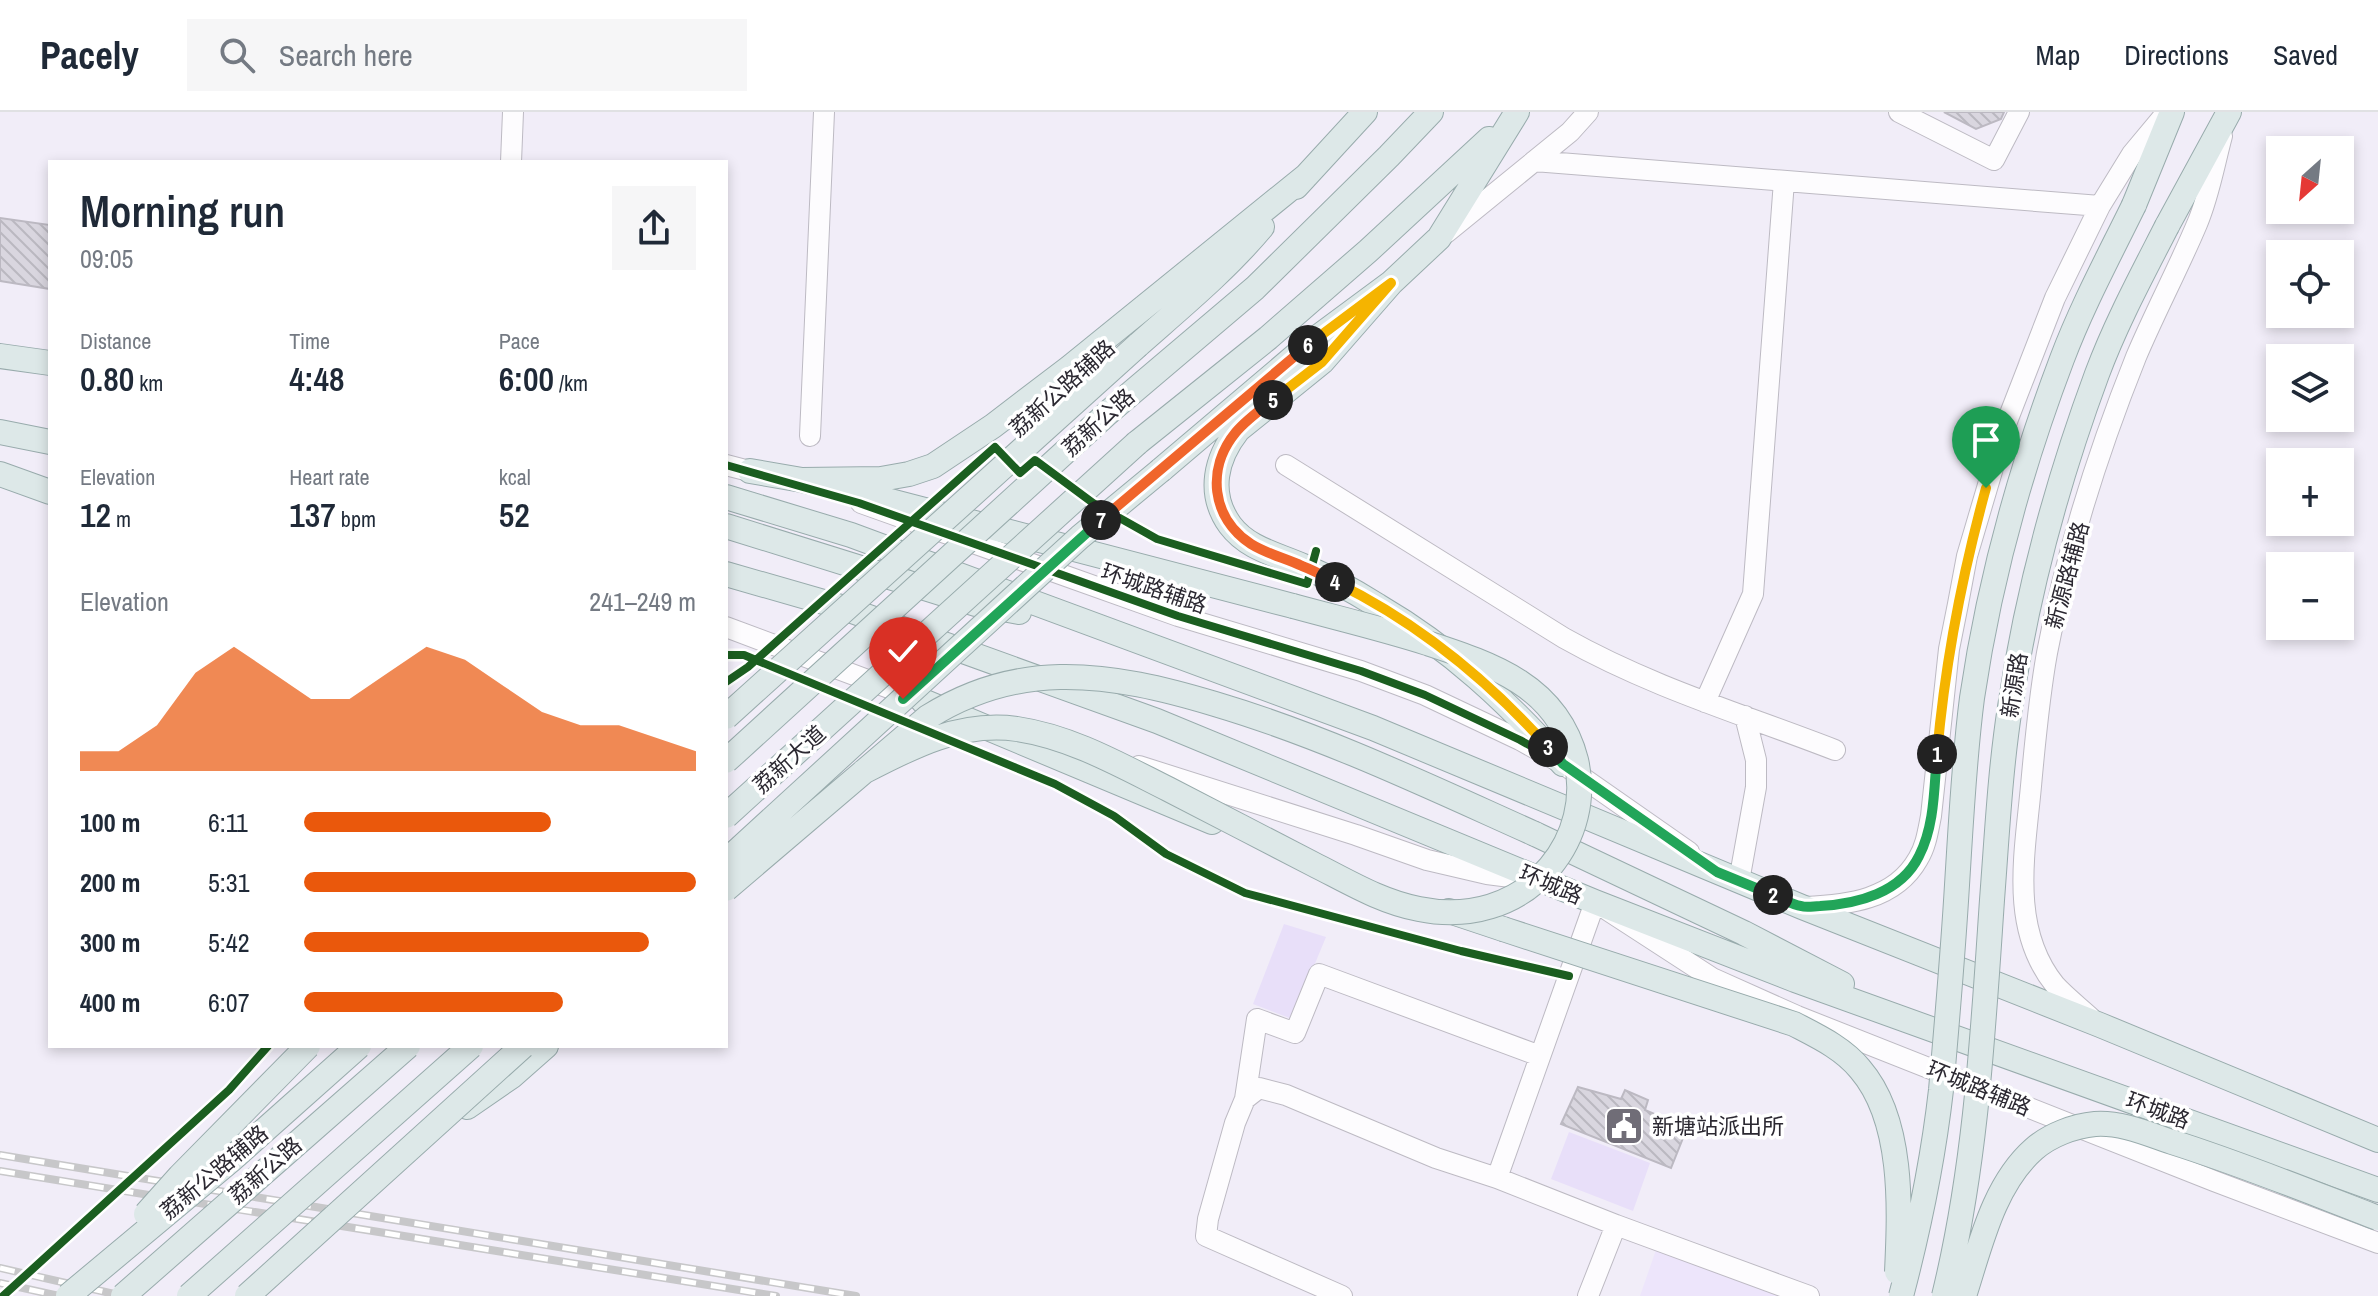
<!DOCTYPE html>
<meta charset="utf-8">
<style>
:root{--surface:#fff;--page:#f6f6f7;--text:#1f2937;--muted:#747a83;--line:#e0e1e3;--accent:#ea580c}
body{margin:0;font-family:"Archivo Narrow","Noto Sans SC",sans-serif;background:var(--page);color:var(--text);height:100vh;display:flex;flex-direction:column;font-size:30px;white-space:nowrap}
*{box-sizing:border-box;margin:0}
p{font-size:26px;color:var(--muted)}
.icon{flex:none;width:44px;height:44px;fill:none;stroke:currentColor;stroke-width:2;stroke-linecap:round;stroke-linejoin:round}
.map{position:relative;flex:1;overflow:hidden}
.side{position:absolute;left:48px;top:48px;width:680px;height:888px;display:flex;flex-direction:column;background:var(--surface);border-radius:0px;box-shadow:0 4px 12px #0003}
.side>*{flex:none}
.needle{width:52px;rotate:207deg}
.fabs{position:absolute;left:2266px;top:24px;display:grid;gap:16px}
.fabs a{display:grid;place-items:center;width:88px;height:88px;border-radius:0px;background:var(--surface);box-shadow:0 4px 12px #0003;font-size:40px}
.pin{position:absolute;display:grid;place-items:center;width:68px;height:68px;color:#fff;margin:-82px -34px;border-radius:50% 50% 50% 0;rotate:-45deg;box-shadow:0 0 8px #0007}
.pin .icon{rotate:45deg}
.km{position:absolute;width:40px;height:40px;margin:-20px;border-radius:50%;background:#222;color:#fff;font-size:22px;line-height:40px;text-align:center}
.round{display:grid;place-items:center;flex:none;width:84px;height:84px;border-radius:0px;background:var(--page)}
.summary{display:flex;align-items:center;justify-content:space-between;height:136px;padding:0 32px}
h1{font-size:44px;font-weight:600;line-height:60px}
.stats{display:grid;grid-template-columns:repeat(3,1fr);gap:12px;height:136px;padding:8px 32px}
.stats div{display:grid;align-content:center}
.stats b{font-size:34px;font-weight:600}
.stats small{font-size:22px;font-weight:400}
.stats p{font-size:22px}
.chart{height:224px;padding:16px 32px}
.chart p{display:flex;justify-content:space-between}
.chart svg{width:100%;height:144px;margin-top:8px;fill:var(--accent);opacity:.7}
ul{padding:0 32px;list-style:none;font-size:26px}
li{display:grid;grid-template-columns:128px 96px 1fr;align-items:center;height:60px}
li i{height:20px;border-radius:10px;background:var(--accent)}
header{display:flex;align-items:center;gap:48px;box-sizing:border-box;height:112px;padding:0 40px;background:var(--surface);border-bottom:2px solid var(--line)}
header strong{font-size:38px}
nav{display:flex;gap:44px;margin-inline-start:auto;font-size:28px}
.search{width:560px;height:72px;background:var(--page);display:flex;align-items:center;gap:20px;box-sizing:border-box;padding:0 28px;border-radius:0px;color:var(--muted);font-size:30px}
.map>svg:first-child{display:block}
.built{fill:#ede5fb}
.green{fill:#e8dff9}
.building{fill:url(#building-back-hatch);stroke:#bcb9c2;stroke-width:2}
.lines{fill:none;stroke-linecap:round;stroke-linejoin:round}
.minor-casing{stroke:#bdbac3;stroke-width:22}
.major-casing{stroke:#98abac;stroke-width:26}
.minor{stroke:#fdfcfe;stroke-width:20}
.major{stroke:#dde8e8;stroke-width:24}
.rail-casing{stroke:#c7c7c9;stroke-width:8}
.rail{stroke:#fff;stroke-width:5;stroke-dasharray:15;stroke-linecap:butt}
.major-bridge-casing{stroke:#98abac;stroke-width:26;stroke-linecap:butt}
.major-bridge{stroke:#dde8e8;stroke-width:24}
.cycleway-casing{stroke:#fff;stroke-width:13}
.cycleway{stroke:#1b5e20;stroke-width:8}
.split-1-casing{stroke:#fff;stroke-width:16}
.split-2-casing{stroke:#fff;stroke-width:16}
.split-3-casing{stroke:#fff;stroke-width:16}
.split-4-casing{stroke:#fff;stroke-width:16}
.split-5-casing{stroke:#fff;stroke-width:16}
.split-6-casing{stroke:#fff;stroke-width:16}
.split-7-casing{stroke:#fff;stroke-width:16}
.split-8-casing{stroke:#fff;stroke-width:16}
.split-1{stroke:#f5b400;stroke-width:10}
.split-2{stroke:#22a559;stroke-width:10}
.split-3{stroke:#22a559;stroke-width:10}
.split-4{stroke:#f5b400;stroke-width:10}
.split-5{stroke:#f0652b;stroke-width:10}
.split-6{stroke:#f5b400;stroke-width:10}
.split-7{stroke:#f0652b;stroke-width:10}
.split-8{stroke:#22a559;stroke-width:10}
.labels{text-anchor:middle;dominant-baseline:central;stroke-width:7;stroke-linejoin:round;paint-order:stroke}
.street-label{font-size:22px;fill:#2b2831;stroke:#fff}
.poi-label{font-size:22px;fill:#2b2831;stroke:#fff;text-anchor:start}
</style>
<header>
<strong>Pacely</strong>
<div class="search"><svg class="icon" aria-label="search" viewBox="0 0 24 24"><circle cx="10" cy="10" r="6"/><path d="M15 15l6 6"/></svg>Search here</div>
<nav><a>Map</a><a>Directions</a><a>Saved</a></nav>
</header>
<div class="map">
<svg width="2378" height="1184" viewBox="0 0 2378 1184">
<defs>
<pattern id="building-back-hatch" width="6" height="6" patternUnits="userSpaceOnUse" patternTransform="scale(2)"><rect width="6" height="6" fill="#d9d6df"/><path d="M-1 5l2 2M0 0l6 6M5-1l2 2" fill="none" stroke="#bab8c0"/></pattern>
</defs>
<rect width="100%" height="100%" fill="#f1edf8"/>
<path class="built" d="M 1657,1135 L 1783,1184 L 1640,1184 Z"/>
<path class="green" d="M 1284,812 L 1326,825 L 1292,907 L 1253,892 Z
M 1569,1020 L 1650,1051 L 1633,1099 L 1551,1067 Z"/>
<path class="building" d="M 1944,0 L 2004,0 L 2001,7 L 1976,17 Z
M 0,106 L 50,113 L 50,177 L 0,169 Z
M 1578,975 L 1621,987 L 1625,978 L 1648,988 L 1645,998 L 1687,1016 L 1671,1056 L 1561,1012 Z"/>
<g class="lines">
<defs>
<path id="minor" d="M 1899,0 L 1994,48 L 2019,0
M 1534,49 L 2100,94
M 511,50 L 513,0
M 1446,121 L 1570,20 L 1588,0
M 810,324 L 824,0
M 726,353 L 765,363
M 1286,353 L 1564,526 C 1651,575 1742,602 1835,638
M 861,391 L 1178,504 L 1361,559 L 1425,583 L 1520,628 L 1563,652 L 1689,740
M 726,515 L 921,588
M 1705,590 L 1753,482 L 1784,69
M 1139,654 L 1356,723 L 1427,748 L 1487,762 L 1526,767
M 1739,769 L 1756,675 L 1756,648 L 1745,604
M 1805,795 C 1847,793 1895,788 1918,747 C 1926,734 1928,719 1931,704 L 1949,537 L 1958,492 L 1967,444 L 2006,312 L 2055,186 L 2100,94 L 2132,42 L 2167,0
M 2091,906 C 2079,895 2066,885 2055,873 C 2009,816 2025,741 2031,674 C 2035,630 2039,585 2047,541 C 2066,440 2098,340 2136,245 C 2155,200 2178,157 2197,112 C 2209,84 2214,54 2222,24
M 1245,987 L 1257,907 L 1295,921 L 1319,862 L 1540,944
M 1497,1066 L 1595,790 L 1712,866 L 1797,904 L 2214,1069 L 2378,1131
M 1616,1113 L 1809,1184
M 1342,1184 L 1206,1124 L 1208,1107 L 1235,1011 L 1245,987 L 1259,976 L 1286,983 L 1436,1046 L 1497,1066 L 1616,1113 L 1588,1184"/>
<path id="major" d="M 1296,75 L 1365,0
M 2134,93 L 2172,0
M 2167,114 L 2229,0
M 1391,171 L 1322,250 L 1238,318 C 1216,346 1207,381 1230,413 C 1248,437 1276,442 1303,454 C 1329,465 1354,479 1378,494 C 1450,536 1508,590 1563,652
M 1138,233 C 1181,195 1225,159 1262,115
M 0,244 L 50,251
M 1110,299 L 1255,176 L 1389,44 L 1431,0
M 0,320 L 50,330
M 1137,331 L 1268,226 L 1368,139 L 1489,27
M 1161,358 L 1314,228 L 1391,171 L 1439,126 L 1517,0
M 750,359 L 802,368 L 879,386 L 1293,494
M 0,362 L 50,380
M 802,368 L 881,367 L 909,362 L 933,354 L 993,314 L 1069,256 L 1306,64
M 726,385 L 851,423 L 1373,616 L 1802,795 L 2100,913 L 2378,1028
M 726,414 L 976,492 L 1019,500
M 726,462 L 841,495 L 1157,609 L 1595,790 L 1795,868 L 2378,1078
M 923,589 L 1212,710
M 1535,722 L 1744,821 L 1842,872
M 1449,799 L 1503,817
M 467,995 L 512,964 L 546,934"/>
</defs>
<use href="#minor" class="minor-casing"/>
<use href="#major" class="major-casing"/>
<use href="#minor" class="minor"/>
<use href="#major" class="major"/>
<defs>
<path id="rail" d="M 0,1043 L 856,1184
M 0,1059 L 776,1184
M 0,1156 L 123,1184
M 0,1171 L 59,1184"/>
</defs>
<use href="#rail" class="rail-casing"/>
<use href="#rail" class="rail"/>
<defs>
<path id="major-bridge" d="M 726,605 L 1138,233
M 726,649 L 1110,299
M 863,660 C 911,635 960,609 1017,617 C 1071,625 1120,653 1168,677 C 1216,702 1265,727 1313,752 C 1347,769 1381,790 1419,797 C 1468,807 1517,794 1550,755 C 1575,725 1585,686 1576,648 C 1557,573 1491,552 1427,531 C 1383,517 1337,506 1293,494
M 726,704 L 1137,331
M 726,749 L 1080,425 L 1161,358
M 726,777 L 928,605 C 968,580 1013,566 1060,565 C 1113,564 1165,577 1215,592 C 1326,625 1430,675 1535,722
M 1503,817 L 1794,912 C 1817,924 1843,936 1860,957 C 1904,1008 1900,1096 1897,1160
M 146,1102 L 180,1064 L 308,934
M 68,1184 L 231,1048 L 359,934
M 123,1184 L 408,934
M 189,1184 L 471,934
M 247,1184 L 523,934
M 1901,1184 C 1919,1116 1933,1048 1941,978 C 1947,910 1953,841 1957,773 C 1961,710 1964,647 1972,586 C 1989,470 2021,355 2062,247 C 2082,194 2109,144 2134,93
M 1944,1184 C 1976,1054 1983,920 1992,788 C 1997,723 2000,659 2010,595 C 2027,481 2057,370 2097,262 C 2116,211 2142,163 2167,114
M 1964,1184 C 1980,1135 1993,1073 2034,1037 C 2050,1023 2074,1014 2095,1012 C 2121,1010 2148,1022 2172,1030 C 2242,1052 2310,1080 2378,1106"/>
</defs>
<use href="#major-bridge" class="major-bridge-casing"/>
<use href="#major-bridge" class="major-bridge"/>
<defs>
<path id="cycleway" d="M 726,353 L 859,391 L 1178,504 L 1361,559 L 1425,583 L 1520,628 L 1563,652 L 1717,760
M 726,543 L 744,543 L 1055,672 L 1114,704 L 1166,742 L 1245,781 L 1461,839 L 1569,864
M 726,570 L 748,555 L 995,335 L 1020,361 L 1035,348 L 1093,391 L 1157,427 L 1307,472 L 1316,439
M 3,1184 L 229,978 L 268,934"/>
</defs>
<use href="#cycleway" class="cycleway-casing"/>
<use href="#cycleway" class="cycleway"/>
</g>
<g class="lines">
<defs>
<path id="split-1" d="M 1937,642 C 1945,551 1962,463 1986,376"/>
<path id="split-2" d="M 1773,783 C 1782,786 1792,793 1801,794 C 1807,796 1814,794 1820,794 C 1857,792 1901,781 1919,744 C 1935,713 1934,675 1937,642"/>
<path id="split-3" d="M 1548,635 L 1563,652 L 1717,760 L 1773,783"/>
<path id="split-4" d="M 1335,470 C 1417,510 1488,568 1548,635"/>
<path id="split-5" d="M 1273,288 C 1260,298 1246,308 1236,320 C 1206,356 1211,406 1251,432 C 1267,442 1285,446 1302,454 C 1313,458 1324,464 1335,470"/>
<path id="split-6" d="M 1273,288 L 1322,250 L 1391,171 L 1308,233"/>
<path id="split-7" d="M 1101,408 L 1308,233"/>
<path id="split-8" d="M 903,587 L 1101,408"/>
</defs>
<use href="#split-1" class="split-1-casing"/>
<use href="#split-2" class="split-2-casing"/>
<use href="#split-3" class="split-3-casing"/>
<use href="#split-4" class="split-4-casing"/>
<use href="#split-5" class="split-5-casing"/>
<use href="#split-6" class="split-6-casing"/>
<use href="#split-7" class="split-7-casing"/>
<use href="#split-8" class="split-8-casing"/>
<use href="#split-1" class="split-1"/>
<use href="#split-2" class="split-2"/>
<use href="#split-3" class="split-3"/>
<use href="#split-4" class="split-4"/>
<use href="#split-5" class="split-5"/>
<use href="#split-6" class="split-6"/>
<use href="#split-7" class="split-7"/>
<use href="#split-8" class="split-8"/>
</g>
<defs>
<symbol id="civic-square" viewBox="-11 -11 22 22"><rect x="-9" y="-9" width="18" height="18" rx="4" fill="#706d77" stroke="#fff"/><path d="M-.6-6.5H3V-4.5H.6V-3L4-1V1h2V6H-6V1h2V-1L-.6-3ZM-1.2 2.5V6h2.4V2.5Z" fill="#fff"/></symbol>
</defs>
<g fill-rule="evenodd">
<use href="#civic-square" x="1602" y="992" width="44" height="44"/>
</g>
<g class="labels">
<g class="street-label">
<text transform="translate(1062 276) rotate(-42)">荔新公路辅路</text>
<text transform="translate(1098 310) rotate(-42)">荔新公路</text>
<text transform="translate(2067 463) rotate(-75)">新源路辅路</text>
<text transform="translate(1154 476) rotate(19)">环城路辅路</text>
<text transform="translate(2014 573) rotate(-81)">新源路</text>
<text transform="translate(789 647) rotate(-42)">荔新大道</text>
<text transform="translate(1551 772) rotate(23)">环城路</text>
<text transform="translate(1979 976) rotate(22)">环城路辅路</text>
<text transform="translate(2158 998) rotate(20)">环城路</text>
<text transform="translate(265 1058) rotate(-41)">荔新公路</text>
<text transform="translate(214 1060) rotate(-40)">荔新公路辅路</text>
</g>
<g class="poi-label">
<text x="1652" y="1014">新塘站派出所</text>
</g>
</g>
</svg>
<div class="fabs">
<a><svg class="needle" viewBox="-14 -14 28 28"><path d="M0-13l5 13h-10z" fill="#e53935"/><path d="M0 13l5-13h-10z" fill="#747a83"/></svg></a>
<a><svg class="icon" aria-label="locate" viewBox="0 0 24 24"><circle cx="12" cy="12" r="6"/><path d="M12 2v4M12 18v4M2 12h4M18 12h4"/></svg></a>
<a><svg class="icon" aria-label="layers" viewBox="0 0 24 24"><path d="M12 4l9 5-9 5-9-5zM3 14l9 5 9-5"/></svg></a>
<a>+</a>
<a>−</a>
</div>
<div class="pin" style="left:1986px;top:376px;background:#1e9e55"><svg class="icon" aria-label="arrive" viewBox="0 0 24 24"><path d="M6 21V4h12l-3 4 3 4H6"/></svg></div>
<div class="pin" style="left:903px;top:587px;background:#d93025"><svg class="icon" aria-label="check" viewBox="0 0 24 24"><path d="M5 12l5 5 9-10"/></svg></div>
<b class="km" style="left:1937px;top:642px">1</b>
<b class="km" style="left:1773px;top:783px">2</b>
<b class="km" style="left:1548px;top:635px">3</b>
<b class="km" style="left:1335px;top:470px">4</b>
<b class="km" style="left:1273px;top:288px">5</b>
<b class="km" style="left:1308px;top:233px">6</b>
<b class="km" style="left:1101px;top:408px">7</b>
<section class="side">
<div class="summary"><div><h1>Morning run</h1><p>09:05</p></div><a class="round"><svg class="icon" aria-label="share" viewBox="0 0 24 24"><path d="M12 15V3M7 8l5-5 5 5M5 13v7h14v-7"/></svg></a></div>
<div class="stats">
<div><p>Distance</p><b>0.80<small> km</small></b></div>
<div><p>Time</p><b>4:48</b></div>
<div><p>Pace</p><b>6:00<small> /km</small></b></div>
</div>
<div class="stats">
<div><p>Elevation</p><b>12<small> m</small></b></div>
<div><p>Heart rate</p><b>137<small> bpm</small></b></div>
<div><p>kcal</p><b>52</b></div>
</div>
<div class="chart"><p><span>Elevation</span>241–249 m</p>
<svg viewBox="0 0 160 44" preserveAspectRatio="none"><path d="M0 44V38L10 38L20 30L30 14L40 6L50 14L60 22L70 22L80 14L90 6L100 10L110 18L120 26L130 30L140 30L150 34L160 38V44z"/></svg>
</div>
<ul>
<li><b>100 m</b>6:11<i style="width:63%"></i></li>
<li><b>200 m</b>5:31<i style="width:100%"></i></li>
<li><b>300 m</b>5:42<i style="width:88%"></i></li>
<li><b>400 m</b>6:07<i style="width:66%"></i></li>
</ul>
</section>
</div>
